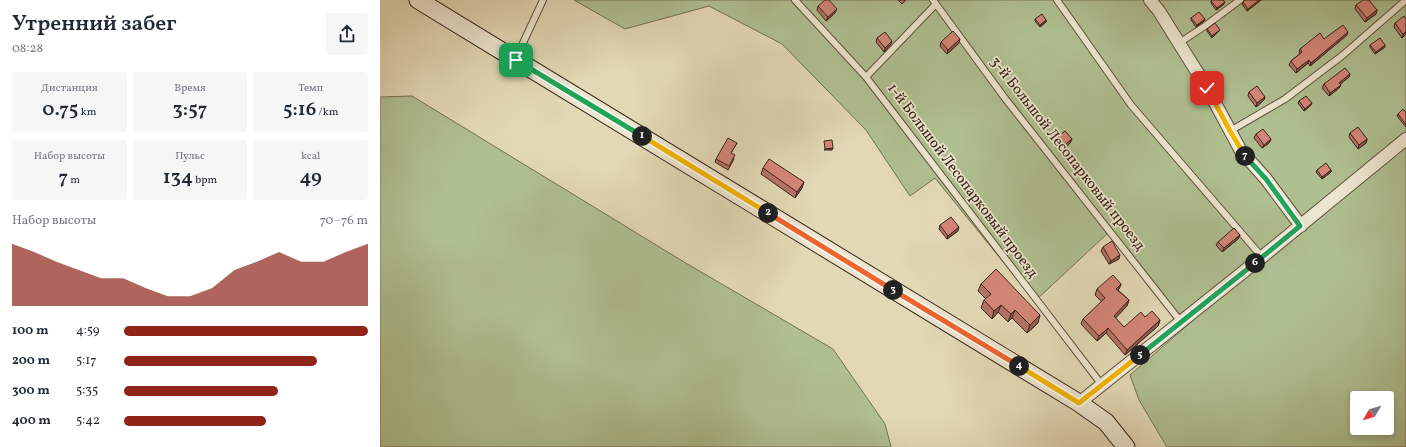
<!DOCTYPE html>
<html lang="ru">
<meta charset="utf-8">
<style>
:root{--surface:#fff;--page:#f6f6f7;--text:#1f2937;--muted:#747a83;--accent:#8f2418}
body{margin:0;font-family:Vollkorn,serif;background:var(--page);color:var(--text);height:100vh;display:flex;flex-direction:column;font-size:15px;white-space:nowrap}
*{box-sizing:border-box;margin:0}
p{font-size:13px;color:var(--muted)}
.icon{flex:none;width:22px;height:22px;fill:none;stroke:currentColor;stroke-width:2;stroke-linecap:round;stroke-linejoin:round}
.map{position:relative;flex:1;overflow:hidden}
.sheet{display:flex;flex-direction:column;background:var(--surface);width:380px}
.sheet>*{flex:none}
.needle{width:26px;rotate:232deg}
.tools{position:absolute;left:970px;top:391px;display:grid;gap:8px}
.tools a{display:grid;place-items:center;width:44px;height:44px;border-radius:4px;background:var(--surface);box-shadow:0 2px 6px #0003;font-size:20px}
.pin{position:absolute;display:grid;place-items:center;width:34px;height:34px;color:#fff;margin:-17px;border-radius:8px;box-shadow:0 2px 6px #0006}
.km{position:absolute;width:20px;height:20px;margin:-10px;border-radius:50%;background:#222;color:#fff;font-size:11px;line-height:20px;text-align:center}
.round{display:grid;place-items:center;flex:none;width:42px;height:42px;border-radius:4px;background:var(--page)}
.overview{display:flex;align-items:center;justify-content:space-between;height:68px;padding:0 12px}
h1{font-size:22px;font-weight:600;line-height:30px}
.stats{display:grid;grid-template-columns:repeat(3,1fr);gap:6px;height:68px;padding:4px 12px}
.stats div{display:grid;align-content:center;border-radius:4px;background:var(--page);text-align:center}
.stats b{font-size:20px;font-weight:600}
.stats small{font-size:11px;font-weight:400}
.stats p{font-size:11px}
.chart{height:112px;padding:8px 12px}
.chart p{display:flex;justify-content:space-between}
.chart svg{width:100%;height:72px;margin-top:4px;fill:var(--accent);opacity:.7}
ul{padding:0 12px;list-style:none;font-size:13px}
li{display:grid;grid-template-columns:64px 48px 1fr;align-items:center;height:30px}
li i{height:10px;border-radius:5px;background:var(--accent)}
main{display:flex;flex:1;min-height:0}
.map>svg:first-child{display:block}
.green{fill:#afbf91;stroke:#747054;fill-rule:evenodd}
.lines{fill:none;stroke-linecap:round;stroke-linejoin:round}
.service-casing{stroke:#62503f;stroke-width:8}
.minor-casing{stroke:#62503f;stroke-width:14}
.secondary-casing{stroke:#382218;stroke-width:19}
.service{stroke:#ece6cf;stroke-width:6}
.minor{stroke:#ece6cf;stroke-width:12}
.secondary{stroke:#ece6cf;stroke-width:17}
.wall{fill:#b67367;stroke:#382218}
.shaded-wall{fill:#945e54;stroke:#382218}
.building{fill:#d48678;stroke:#382218}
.split-1-casing{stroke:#fff;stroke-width:8}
.split-2-casing{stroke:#fff;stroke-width:8}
.split-3-casing{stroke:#fff;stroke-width:8}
.split-4-casing{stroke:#fff;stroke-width:8}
.split-5-casing{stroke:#fff;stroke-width:8}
.split-6-casing{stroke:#fff;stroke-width:8}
.split-7-casing{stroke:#fff;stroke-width:8}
.split-8-casing{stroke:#fff;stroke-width:8}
.split-1{stroke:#22a559;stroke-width:5}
.split-2{stroke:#f5b400;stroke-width:5}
.split-3{stroke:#f0652b;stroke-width:5}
.split-4{stroke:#f0652b;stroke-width:5}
.split-5{stroke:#f5b400;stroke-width:5}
.split-6{stroke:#22a559;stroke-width:5}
.split-7{stroke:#22a559;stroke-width:5}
.split-8{stroke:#f5b400;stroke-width:5}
.labels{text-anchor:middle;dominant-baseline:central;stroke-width:3.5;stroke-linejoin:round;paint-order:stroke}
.street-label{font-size:15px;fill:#382218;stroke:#ece6cf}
</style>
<main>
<section class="sheet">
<div class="overview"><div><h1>Утренний забег</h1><p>08:28</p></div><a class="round"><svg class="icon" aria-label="share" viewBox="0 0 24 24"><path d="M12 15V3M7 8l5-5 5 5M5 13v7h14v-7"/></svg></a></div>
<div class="stats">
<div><p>Дистанция</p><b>0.75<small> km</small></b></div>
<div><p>Время</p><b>3:57</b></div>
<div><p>Темп</p><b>5:16<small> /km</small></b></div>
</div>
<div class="stats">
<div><p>Набор высоты</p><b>7<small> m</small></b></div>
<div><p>Пульс</p><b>134<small> bpm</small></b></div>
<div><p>kcal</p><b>49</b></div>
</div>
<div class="chart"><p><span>Набор высоты</span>70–76 m</p>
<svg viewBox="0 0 160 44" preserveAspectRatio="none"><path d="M0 44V6L10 11L20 17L30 22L40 27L50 27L60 33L70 38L80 38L90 33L100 22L110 17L120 11L130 17L140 17L150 11L160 6V44z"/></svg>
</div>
<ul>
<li><b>100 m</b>4:59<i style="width:100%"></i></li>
<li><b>200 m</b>5:17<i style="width:79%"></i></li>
<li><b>300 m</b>5:35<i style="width:63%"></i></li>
<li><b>400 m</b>5:42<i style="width:58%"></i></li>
</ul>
</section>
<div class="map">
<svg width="1026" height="447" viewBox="0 0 1026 447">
<rect width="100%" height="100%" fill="#e2d8b5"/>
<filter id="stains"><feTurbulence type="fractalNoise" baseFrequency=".005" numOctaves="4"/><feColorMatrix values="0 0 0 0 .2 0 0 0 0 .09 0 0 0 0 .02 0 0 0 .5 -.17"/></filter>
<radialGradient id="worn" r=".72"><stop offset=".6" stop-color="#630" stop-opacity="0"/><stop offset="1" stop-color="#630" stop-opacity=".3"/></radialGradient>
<path class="green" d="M 194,0 L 1026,0 L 1026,447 L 787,447 L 759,400 L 750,375 L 960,193 L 796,317 L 729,232 L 655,301 L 555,178 L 530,196 L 486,130 L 402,44 L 329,6 L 245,29 ZM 977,398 L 1007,398 L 1007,428 L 977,428 Z
M 32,96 L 304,262 L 453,349 L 505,424 L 511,447 L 0,447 L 0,97 Z"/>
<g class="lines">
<defs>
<path id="service" d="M 415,0 L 486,77 L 722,385
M 553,0 L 624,97 L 801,322
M 677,0 L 751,105 L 882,257
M 799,43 L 825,26 L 860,0
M 136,58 L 163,0
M 486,77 L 556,4
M 850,131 L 905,99 L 963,55 L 1026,0"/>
<path id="minor" d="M 770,0 L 779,11 L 827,88 L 861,151 L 886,179 L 921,226
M 699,403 L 882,257 L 1026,139"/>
<path id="secondary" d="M 38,0 L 699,403 L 726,422 L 746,447"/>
</defs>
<use href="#service" class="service-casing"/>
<use href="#minor" class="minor-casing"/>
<use href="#secondary" class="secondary-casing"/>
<use href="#service" class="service"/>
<use href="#minor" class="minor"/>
<use href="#secondary" class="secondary"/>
</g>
<path class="wall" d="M 518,0 L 526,0 L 522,4 Z
M 881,0 L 867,11 L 862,4 L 863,2 Z
M 831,1 L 844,4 L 836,10 L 831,3 Z
M 976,5 L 997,10 L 996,14 L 985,22 L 975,9 Z
M 438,6 L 455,13 L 446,21 L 437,10 Z
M 811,18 L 825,19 L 824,21 L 816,27 L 811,20 Z
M 655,19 L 666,20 L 666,22 L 660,27 L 655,21 Z
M 1026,19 L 1026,34 L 1022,38 L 1014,27 L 1015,23 Z
M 827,29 L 839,31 L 832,38 L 827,31 Z
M 967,35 L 930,66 L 928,63 L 916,73 L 909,65 L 911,61 L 920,54 L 919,53 L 920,49 L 944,39 Z
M 497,38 L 511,44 L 504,52 L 496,42 Z
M 561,42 L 579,43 L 567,54 L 560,46 Z
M 990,45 L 1005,47 L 995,54 L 990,47 Z
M 970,74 L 969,77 L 960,84 L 961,85 L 959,88 L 949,96 L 942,88 L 944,84 Z
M 869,92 L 884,100 L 876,107 L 868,96 Z
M 919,101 L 931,105 L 924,111 L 918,103 Z
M 1026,113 L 1026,127 L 1017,116 L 1018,114 Z
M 970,133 L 987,139 L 986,143 L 978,149 L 969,137 Z
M 876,134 L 891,139 L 889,143 L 882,148 L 874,138 Z
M 676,138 L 692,139 L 690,143 L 682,150 L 675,142 Z
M 357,143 L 351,153 L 354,159 L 348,170 L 335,162 L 336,159 Z
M 383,168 L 422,188 L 415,198 L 381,174 Z
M 937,170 L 951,170 L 951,172 L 942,179 L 936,172 Z
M 560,225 L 578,231 L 567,239 L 559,229 Z
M 860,235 L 858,239 L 842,252 L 836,245 L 838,242 Z
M 723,247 L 739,259 L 729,264 L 721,251 Z
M 601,284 L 658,323 L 647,333 L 632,318 L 628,322 L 618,312 L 612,319 L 601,308 L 604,300 L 606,299 L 598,291 Z
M 741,284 L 739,289 L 738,290 L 749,300 L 747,306 L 735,318 L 744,327 L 765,317 L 780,320 L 778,326 L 745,355 L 726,333 L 717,341 L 701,324 L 703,319 L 722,302 L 715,295 L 717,289 Z"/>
<path class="shaded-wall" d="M 879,0 L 881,0 L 867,11 L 868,9 Z
M 845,2 L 844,4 L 836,10 L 837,8 Z
M 457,9 L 455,13 L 446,21 L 448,17 Z
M 997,10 L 996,14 L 985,22 L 987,18 Z
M 825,19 L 824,21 L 816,27 L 817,25 Z
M 666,20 L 666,22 L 660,27 L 660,25 Z
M 840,30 L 832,38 L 832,36 Z
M 968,32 L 967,35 L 930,66 L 931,63 Z
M 1026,32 L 1026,34 L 1022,38 L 1023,34 Z
M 580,39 L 579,43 L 567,54 L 568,50 Z
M 512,41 L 511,44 L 504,52 L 505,48 Z
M 1005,45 L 1005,47 L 995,54 L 996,52 Z
M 929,60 L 928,63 L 916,73 L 917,69 Z
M 970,74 L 969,77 L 958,86 L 959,83 Z
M 961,85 L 959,88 L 949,96 L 950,93 Z
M 885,97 L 884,100 L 876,107 L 877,103 Z
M 932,103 L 931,105 L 924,111 L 925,109 Z
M 692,139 L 690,143 L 682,150 L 683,146 Z
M 891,139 L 889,143 L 882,148 L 884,145 Z
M 987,139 L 986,143 L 978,149 L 979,145 Z
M 453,148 L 452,150 L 444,150 L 445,149 Z
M 951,170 L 951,172 L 942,179 L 942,177 Z
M 424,182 L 422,188 L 415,198 L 417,192 Z
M 579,227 L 578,231 L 567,239 L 568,236 Z
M 860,235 L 858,239 L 842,252 L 844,248 Z
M 740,255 L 739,259 L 729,264 L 731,261 Z
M 741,284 L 739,289 L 734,294 L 736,289 Z
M 749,300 L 747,306 L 732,322 L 734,316 Z
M 621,305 L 618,312 L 612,319 L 614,311 Z
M 635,310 L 632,318 L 628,322 L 631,314 Z
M 660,315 L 658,323 L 647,333 L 650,325 Z
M 780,320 L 778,326 L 745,355 L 747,350 Z
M 728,328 L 726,333 L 717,341 L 719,336 Z"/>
<path class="building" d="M 445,0 L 449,0 L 457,9 L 448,17 L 438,6 Z
M 832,0 L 843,0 L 845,2 L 837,8 L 831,1 Z
M 865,0 L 879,0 L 868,9 L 863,2 Z
M 983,0 L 989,0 L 997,10 L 987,18 L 976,5 Z
M 819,12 L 825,19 L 817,25 L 811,18 Z
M 662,14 L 666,20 L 660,25 L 655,19 Z
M 1024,16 L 1026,19 L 1026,32 L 1023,34 L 1015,23 Z
M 835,23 L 840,30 L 832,36 L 827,29 Z
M 963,25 L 968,32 L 931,63 L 929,60 L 917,69 L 911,61 L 922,52 L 920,49 L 940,33 L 944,39 Z
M 573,31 L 580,39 L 568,50 L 561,42 Z
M 505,32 L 512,41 L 505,48 L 497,38 Z
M 1000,38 L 1005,45 L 996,52 L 990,45 Z
M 965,68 L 970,74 L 959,83 L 961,85 L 950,93 L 944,84 Z
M 877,86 L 885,97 L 877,103 L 869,92 Z
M 926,96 L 932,103 L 925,109 L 919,101 Z
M 1023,109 L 1026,113 L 1026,125 L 1018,114 Z
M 978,127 L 987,139 L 979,145 L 970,133 Z
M 883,129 L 891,139 L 884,145 L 876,134 Z
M 685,131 L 692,139 L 683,146 L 676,138 Z
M 348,138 L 357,143 L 351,153 L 355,155 L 349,166 L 336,159 Z
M 452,140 L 453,148 L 445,149 L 444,141 Z
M 389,159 L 424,182 L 417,192 L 383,168 Z
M 946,163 L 951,170 L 942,177 L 937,170 Z
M 571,217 L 579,227 L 568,236 L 560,225 Z
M 854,228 L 860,235 L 844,248 L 838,242 Z
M 732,241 L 740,255 L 731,261 L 723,247 Z
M 616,269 L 660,315 L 650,325 L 635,310 L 631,314 L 621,305 L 614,311 L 604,300 L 611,294 L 601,284 Z
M 733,275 L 741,284 L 736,289 L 749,300 L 734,316 L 744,327 L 761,312 L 765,317 L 772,311 L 780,320 L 747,350 L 728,328 L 719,336 L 703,319 L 725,298 L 717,289 Z"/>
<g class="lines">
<defs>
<path id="split-1" d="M 136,60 L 262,136"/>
<path id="split-2" d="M 262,136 L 388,213"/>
<path id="split-3" d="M 388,213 L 513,290"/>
<path id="split-4" d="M 513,290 L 639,366"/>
<path id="split-5" d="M 639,366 L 699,403 L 760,355"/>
<path id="split-6" d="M 760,355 L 875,263"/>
<path id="split-7" d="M 865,156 L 886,179 L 920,226 L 875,263"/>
<path id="split-8" d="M 827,88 L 850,131 L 865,156"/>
</defs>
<use href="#split-1" class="split-1-casing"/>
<use href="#split-2" class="split-2-casing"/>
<use href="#split-3" class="split-3-casing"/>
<use href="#split-4" class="split-4-casing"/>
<use href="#split-5" class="split-5-casing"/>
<use href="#split-6" class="split-6-casing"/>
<use href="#split-7" class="split-7-casing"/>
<use href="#split-8" class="split-8-casing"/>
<use href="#split-1" class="split-1"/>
<use href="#split-2" class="split-2"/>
<use href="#split-3" class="split-3"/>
<use href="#split-4" class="split-4"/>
<use href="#split-5" class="split-5"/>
<use href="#split-6" class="split-6"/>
<use href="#split-7" class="split-7"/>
<use href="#split-8" class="split-8"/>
</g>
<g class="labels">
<g class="street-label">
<text transform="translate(687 154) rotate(52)">3-й Большой Лесопарковый проезд</text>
<text transform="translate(582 181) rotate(53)">1-й Большой Лесопарковый проезд</text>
</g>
</g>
<rect width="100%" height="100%" filter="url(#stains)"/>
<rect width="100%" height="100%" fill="url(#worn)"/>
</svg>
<div class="tools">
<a><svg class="needle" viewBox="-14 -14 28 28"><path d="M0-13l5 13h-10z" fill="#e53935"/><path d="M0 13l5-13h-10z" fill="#747a83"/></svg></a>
</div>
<div class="pin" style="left:136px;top:60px;background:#1e9e55"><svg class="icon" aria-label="arrive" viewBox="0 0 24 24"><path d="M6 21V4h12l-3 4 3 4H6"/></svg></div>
<div class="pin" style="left:827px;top:88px;background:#d93025"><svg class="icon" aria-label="check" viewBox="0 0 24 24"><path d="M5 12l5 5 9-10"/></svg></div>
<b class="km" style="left:262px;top:136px">1</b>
<b class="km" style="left:388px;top:213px">2</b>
<b class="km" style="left:513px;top:290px">3</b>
<b class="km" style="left:639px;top:366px">4</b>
<b class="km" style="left:760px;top:355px">5</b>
<b class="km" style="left:875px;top:263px">6</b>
<b class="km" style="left:865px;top:156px">7</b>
</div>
</main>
